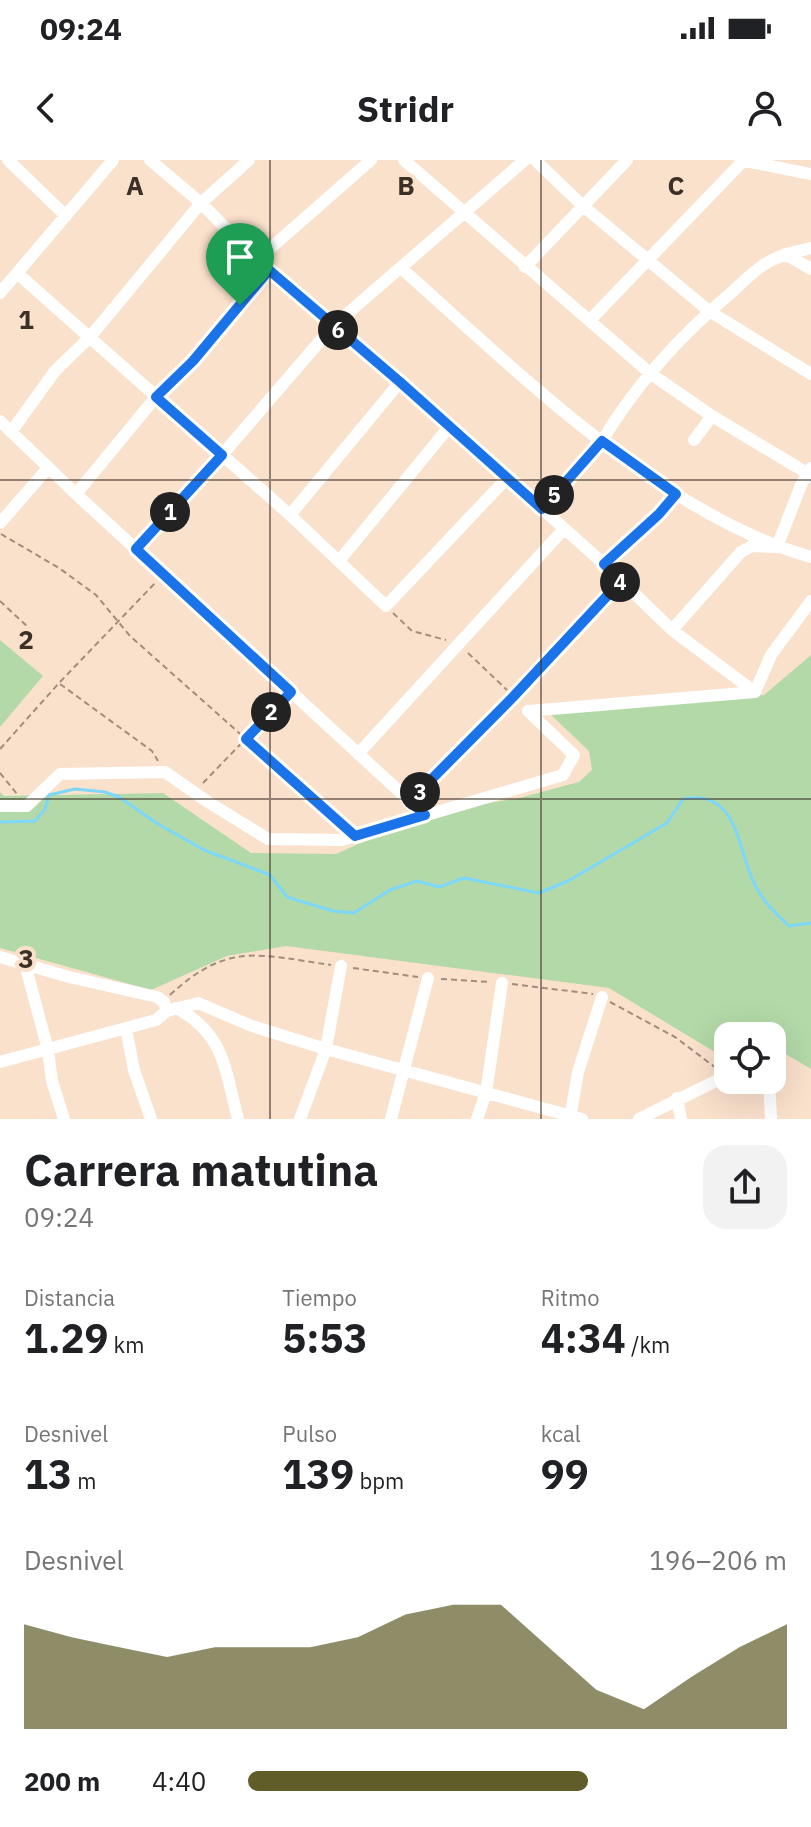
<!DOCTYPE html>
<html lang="es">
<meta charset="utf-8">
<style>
:root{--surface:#fff;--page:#f2f2f2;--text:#202124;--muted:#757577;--accent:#605d29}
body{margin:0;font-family:"IBM Plex Sans",sans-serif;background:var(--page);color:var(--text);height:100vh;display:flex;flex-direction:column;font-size:30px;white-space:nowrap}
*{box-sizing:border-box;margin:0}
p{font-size:26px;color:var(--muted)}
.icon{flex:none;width:44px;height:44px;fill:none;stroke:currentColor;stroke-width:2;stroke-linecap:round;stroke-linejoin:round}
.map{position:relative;height:959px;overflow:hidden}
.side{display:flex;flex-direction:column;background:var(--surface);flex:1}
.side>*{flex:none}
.fabs{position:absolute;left:714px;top:862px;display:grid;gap:16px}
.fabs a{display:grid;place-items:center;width:72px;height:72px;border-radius:16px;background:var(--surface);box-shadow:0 8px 32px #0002;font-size:40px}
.pin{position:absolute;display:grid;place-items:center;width:68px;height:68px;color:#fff;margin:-82px -34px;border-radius:50% 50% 50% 0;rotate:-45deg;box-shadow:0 0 8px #0007}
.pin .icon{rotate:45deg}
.km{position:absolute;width:40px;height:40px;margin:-20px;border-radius:50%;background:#222;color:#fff;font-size:22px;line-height:40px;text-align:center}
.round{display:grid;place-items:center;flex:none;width:84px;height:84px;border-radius:24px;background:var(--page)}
.head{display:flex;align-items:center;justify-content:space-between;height:136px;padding:0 24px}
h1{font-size:44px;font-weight:700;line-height:60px}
.metrics{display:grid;grid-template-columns:repeat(3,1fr);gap:12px;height:136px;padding:8px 24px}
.metrics div{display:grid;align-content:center}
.metrics b{font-size:40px;font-weight:700}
.metrics small{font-size:22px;font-weight:400}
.metrics p{font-size:22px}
.chart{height:224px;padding:16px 24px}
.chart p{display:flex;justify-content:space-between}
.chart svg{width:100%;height:144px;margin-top:8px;fill:var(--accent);opacity:.7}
ul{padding:0 24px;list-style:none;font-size:26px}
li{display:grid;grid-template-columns:128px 96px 1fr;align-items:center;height:60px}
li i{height:20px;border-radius:10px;background:var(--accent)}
.status{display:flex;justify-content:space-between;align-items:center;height:56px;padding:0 40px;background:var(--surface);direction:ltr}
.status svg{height:22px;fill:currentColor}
header{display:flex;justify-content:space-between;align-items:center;height:104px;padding:0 24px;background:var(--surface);font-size:36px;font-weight:700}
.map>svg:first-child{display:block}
.green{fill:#b3d9a8}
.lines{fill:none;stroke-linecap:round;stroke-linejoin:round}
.stream{stroke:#7cd7f8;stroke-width:3}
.path{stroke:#a08d7d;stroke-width:2;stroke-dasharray:6 4;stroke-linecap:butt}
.minor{stroke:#fff;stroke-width:12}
.route-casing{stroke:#fff;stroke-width:16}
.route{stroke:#1a73e8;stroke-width:10}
.grid{fill:none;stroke:#3c3026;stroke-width:2;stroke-opacity:0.55}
.grid-label{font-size:26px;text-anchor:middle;font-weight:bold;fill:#3c3026;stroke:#fae1cc;stroke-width:8;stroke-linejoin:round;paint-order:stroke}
</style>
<div class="status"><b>09:24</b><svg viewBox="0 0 49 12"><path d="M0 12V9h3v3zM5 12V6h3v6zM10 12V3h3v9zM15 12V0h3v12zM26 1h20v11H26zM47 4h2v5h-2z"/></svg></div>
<header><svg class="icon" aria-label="back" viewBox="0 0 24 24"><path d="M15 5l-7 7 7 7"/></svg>Stridr<svg class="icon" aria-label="person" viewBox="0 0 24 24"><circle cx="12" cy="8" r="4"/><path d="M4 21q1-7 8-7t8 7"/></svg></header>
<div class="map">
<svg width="811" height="959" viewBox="0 0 811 959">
<rect width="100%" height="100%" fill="#fae1cc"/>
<path class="green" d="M 0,480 L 43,516 L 0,567 Z
M 811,495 L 811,909 L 779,890 L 772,892 L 772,876 L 728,876 L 728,900 L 609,828 L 286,786 L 227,796 L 151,830 L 0,788 L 0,632 L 4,636 L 163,633 L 251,693 L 336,694 L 376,676 L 458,648 L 519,638 L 579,622 L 592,610 L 589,591 L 549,553 L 764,535 Z"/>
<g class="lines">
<path class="stream" d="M 0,662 L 35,661 L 45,649 L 49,635 L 75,629 L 105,632 L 119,637 L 158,664 L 204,690 L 270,715 L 287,737 L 333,751 L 354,753 L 390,730 L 417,721 L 439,727 L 464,718 L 539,733 L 568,721 L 667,663 L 683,639 C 738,628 737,688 754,723 C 762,740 775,753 789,766 L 811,763"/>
<path class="path" d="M 551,339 L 594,290
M 1,374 L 59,408 L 96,435 L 130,476 L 345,667
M 613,395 L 669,342
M 0,441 L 31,470
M 393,453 L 412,471 L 446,480
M 468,493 L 507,530
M 60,524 L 152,591 L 158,601
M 0,589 L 59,523 L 157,421
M 0,613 L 17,634
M 203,623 L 285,538
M 353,808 L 418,817
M 441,819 L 490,822
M 512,824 L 593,834
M 170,835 C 228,781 260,795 331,805
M 610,842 L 675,877 L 716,908"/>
<path class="minor" d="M 8,0 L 66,56
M 150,0 L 201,43 L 257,100 L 400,222 L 604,404 L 672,470 L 755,532
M 404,0 L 651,214 L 712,256 L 807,313
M 535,0 L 583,46 L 709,151 L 811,214
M 740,0 L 811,14
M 785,94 L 811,109
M 257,100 L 371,0
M 525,107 L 627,0
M 401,108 C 516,210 661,355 811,397
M 17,113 L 290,355 L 386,446 L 507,318
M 0,133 L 113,0
M 590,160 L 743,1
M 0,261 L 76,334 L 425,655
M 11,272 L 55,211 L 90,177 L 201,43 L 249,0
M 694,280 L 712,256
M 602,281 C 636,224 681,175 732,132 C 743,122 756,108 770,101 C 783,94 797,91 811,88
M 76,334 L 156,237 L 193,201 L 269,110
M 290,355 L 400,222
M 0,363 L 48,308
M 136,389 L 222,295 L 333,166 L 525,0
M 339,401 L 449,267
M 672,470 L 741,392 L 752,386 L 777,387 L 801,325 L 811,308
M 358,594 L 564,369
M 410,641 L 513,537 L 621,421
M 0,646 L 27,646 L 60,614 L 165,612 L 208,642 L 268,679 L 342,680 L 563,615 L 574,595 L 528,551 L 755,532 L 771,495 L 811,441
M 0,797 L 69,817 L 157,837 L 164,842 L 167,851
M 25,804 L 48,890 L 52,921 L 64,959
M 176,848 C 225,873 225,911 238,959
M 126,868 L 134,910 L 151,959
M 0,902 L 156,860 L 167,851 L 198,843 L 252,866 L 326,889 L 582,959
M 769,920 L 771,959
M 677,938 L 681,959
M 300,959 L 326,889 L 341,806
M 391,959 L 428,818
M 477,959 L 486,933 L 502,823
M 570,959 L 578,912 L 602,837
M 639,959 L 728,915"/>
</g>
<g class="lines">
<defs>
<path id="route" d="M 269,110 L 400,222 L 542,349 L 602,281 L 676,334 L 659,354 L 604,404 L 621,421 L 513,537 L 410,641 L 425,655 L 355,676 L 246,579 L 291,532 L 136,389 L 222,295 L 156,237 L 193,201 Z"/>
</defs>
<use href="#route" class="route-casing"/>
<use href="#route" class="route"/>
</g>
<path class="grid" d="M 270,0 L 270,959M 541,0 L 541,959M 0,320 L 811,320M 0,639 L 811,639"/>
<g class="grid-label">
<text x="135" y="35">A</text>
<text x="406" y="35">B</text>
<text x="676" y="35">C</text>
<text x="26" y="169">1</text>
<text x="26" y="489">2</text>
<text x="26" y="808">3</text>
</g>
</svg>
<div class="fabs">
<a><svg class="icon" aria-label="locate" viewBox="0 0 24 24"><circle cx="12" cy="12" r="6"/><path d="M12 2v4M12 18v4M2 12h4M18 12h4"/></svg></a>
</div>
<div class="pin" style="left:240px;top:145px;background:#1e9e55"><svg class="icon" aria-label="arrive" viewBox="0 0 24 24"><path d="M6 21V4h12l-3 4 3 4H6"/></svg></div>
<b class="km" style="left:170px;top:352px">1</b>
<b class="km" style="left:271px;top:552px">2</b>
<b class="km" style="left:420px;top:632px">3</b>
<b class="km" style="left:620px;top:422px">4</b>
<b class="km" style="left:554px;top:335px">5</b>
<b class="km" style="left:338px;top:170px">6</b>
</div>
<section class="side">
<div class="head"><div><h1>Carrera matutina</h1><p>09:24</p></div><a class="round"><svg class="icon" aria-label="share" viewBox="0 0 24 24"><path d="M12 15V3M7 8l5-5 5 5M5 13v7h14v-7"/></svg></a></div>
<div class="metrics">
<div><p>Distancia</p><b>1.29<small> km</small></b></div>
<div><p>Tiempo</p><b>5:53</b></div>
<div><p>Ritmo</p><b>4:34<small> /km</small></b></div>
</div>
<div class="metrics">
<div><p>Desnivel</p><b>13<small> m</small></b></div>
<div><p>Pulso</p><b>139<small> bpm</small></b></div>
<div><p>kcal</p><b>99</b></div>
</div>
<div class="chart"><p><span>Desnivel</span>196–206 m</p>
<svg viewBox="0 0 160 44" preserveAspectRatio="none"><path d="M0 44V12L10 16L20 19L30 22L40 19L50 19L60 19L70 16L80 9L90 6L100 6L110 19L120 32L130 38L140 28L150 19L160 12V44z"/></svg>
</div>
<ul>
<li><b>200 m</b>4:40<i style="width:63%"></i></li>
</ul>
</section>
